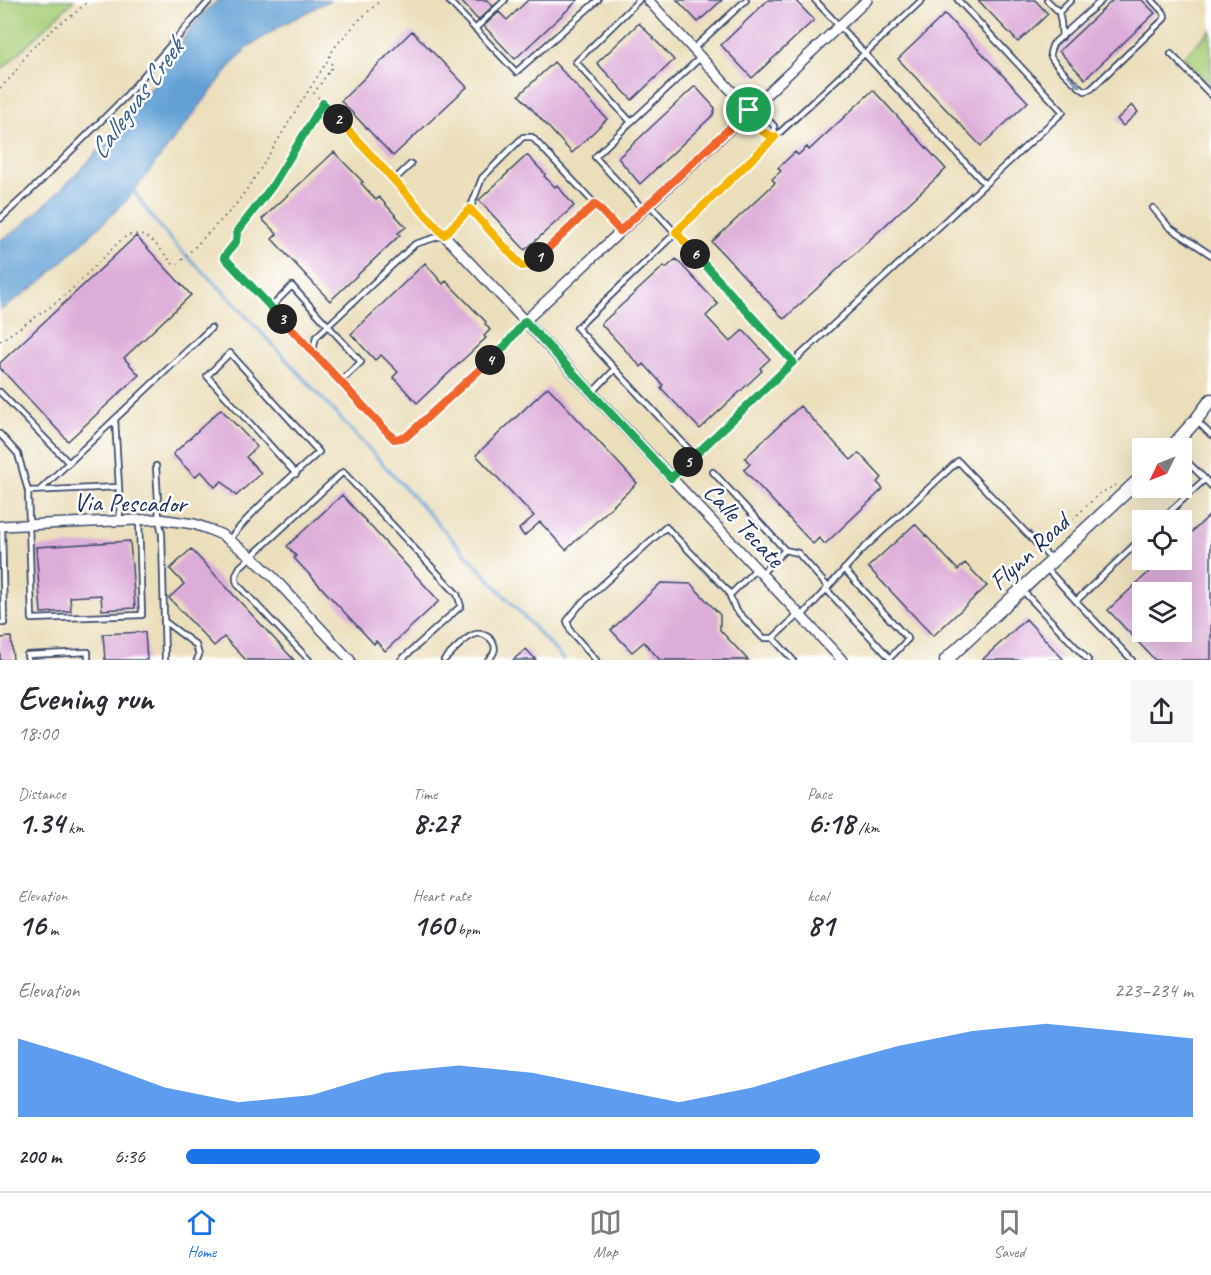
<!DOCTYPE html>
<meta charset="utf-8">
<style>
:root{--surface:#fff;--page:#f7f7f7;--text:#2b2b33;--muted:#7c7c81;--line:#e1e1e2;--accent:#1a73e8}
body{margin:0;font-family:Caveat,sans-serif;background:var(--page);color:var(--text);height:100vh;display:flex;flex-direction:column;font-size:22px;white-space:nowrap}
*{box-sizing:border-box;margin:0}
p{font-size:20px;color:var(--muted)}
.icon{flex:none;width:33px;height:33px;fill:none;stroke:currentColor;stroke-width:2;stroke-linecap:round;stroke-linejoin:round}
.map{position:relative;height:660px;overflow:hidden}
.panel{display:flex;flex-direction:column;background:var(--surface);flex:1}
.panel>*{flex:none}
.needle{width:39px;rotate:227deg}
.buttons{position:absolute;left:1132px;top:438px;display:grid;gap:12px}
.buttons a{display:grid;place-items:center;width:60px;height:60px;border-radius:0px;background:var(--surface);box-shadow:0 6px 24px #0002;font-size:30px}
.pin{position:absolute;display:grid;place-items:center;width:51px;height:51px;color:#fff;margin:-26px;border:3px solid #fff;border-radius:50%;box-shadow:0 2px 6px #0007}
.km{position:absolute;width:30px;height:30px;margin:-15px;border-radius:50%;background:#222;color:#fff;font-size:16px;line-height:30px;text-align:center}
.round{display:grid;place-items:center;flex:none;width:63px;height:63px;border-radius:0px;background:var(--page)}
.overview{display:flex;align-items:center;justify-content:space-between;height:102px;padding:0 18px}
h1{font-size:33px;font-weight:600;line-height:45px}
.figures{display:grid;grid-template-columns:repeat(3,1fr);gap:9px;height:102px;padding:6px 18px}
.figures div{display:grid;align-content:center}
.figures b{font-size:30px;font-weight:600}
.figures small{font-size:16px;font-weight:400}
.figures p{font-size:16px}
.chart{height:168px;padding:12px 18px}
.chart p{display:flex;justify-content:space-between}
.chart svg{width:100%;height:108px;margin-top:6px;fill:var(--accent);opacity:.7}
ul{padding:0 18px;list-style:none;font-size:20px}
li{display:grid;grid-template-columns:96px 72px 1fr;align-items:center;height:45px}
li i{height:15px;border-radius:8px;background:var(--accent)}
.dock{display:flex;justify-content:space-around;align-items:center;height:84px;border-top:2px solid var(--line);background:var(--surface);font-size:16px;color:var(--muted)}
.dock a{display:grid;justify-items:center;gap:3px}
.dock .on{color:var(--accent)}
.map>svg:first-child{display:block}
.green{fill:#a7cd77;stroke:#617e6a;stroke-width:1.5}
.water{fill:#64a1d5;stroke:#40689a;stroke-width:1.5}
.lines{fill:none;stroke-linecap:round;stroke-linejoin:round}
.stream{stroke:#64a1d5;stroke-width:3}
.building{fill:#ddadd9;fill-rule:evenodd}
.lane-casing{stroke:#3a496c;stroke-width:8}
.street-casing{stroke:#3a496c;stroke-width:12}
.secondary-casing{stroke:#3a496c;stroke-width:15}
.path{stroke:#3a496c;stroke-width:1.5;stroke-dasharray:1.5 4.5;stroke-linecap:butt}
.lane{stroke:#fff;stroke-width:4.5}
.street{stroke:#fff;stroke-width:9}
.secondary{stroke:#fff;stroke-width:12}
.oneway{fill:#8d97ae}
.split-1-casing{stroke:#fff;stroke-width:12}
.split-2-casing{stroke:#fff;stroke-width:12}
.split-3-casing{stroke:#fff;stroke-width:12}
.split-4-casing{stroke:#fff;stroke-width:12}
.split-5-casing{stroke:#fff;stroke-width:12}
.split-6-casing{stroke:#fff;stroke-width:12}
.split-7-casing{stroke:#fff;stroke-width:12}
.split-1{stroke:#f0652b;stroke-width:8}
.split-2{stroke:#f5b400;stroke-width:8}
.split-3{stroke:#22a559;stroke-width:8}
.split-4{stroke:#f0652b;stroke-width:8}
.split-5{stroke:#22a559;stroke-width:8}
.split-6{stroke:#22a559;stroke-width:8}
.split-7{stroke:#f5b400;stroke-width:8}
.labels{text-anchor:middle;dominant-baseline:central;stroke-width:5;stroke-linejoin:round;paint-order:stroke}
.street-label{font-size:26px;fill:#1b2f5e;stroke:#fff}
.water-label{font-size:27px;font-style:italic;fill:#385d8e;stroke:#fff}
</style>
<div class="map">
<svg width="1211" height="660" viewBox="0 0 1211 660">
<rect width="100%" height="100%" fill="#fff"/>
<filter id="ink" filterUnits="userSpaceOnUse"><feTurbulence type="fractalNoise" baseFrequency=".0167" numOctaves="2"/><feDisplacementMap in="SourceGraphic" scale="12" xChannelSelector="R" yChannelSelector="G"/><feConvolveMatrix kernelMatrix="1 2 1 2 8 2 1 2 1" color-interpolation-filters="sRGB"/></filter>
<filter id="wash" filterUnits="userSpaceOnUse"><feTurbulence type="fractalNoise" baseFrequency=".008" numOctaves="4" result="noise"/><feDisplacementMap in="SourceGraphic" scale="24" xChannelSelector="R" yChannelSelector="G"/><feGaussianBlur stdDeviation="1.35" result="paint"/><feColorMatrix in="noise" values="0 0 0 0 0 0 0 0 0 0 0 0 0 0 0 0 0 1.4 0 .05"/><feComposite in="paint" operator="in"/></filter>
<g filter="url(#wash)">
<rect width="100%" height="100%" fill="#ebdebb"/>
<path class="green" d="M 0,0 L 74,0 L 0,71 Z
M 1211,30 L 1211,87 L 1183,57 Z"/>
<path class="water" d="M 219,0 L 330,0 L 280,26 L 248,47 L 229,68 L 126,201 L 42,281 L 0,310 L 0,240 C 18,231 32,217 47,203 C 85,167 121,129 152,87 C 171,60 192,19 219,0 Z"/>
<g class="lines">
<path class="stream" d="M 132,188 C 156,228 188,258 222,290 L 564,660"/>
</g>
<g id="blocks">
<path class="building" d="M 460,0 L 487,0 L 493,6 L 478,20 Z
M 528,0 L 578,0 L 515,59 L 484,26 L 499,12 L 507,20 Z
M 677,0 L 722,0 L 698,22 Z
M 768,0 L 795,0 L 814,20 L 752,78 L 721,45 Z
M 978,0 L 1035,0 L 1048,14 L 1018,42 Z
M 1113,0 L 1142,0 L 1155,13 L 1085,79 L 1059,51 Z
M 945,14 L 1028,102 L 981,146 L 898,59 Z
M 639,23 L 674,60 L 632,100 L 597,63 Z
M 412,31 L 467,87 L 393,156 L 341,101 Z
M 554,62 L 607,119 L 572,153 L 519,95 Z
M 695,86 L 715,108 L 713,115 L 640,184 L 618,158 Z
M 873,90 L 946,169 L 784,319 L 712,242 L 775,183 L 772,179 L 781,171 L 778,168 L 795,152 L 798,155 L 807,147 L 809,150 Z
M 1132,105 L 1138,112 L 1123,126 L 1117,119 Z
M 334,152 L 363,182 L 361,183 L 376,200 L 379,197 L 406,227 L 398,233 L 400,235 L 330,301 L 272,239 L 277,234 L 262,219 Z
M 527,155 L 545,174 L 544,176 L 555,187 L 557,185 L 574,206 L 525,250 L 479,200 Z
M 136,236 L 191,295 L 124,358 L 139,375 L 68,441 L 0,368 L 0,363 Z
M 676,259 L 718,304 L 706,316 L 730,342 L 743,330 L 770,359 L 760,368 L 762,371 L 700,429 L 661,388 L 663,385 L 644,364 L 641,367 L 601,324 L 664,266 L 666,268 Z
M 425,263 L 443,284 L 446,281 L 486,322 L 485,324 L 490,330 L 484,336 L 486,338 L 417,403 L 393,377 L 398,372 L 381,355 L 375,360 L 351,334 Z
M 548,387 L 637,483 L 566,550 L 540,522 L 524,536 L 519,529 L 534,516 L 476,455 Z
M 800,406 L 851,460 L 859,453 L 882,478 L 877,482 L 883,489 L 825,544 L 819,538 L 813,544 L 744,470 L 750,464 L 745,458 Z
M 221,409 L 257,447 L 246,457 L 261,473 L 236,496 L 222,481 L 215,487 L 201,471 L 195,477 L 173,454 Z
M 342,495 L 439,601 L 385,651 L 376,641 L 374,644 L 294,558 L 296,556 L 287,546 Z
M 1211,514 L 1211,660 L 1155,660 L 1108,610 L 1162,560 L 1182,560 L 1182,541 ZM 1143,592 L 1182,592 L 1182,632 L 1143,632 Z
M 915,524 L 958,570 L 965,563 L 987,586 L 933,636 L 868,567 Z
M 130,541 L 135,608 L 102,610 L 101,595 L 70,597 L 71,611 L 41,613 L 36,547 Z
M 191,549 L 294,660 L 246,660 L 224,637 L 214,646 L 169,598 L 184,584 L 170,569 Z
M 661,583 L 691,584 L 720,615 L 720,630 L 748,660 L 660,660 L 644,642 L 632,652 L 611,630 Z
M 1026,619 L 1064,660 L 982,660 Z
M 145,632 L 147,660 L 105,660 L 103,634 Z
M 11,637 L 13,660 L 0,660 L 0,638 Z
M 526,649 L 536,660 L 513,660 Z"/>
</g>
</g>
<g filter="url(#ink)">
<use href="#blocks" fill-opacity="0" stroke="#3a496c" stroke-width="1.5"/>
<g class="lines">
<defs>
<path id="lane" d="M 448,0 L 516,72 L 598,0
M 639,0 L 576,62 L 631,122 L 701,57
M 815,0 L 985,184 L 1063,112 L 958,0
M 1047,0 L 1059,12 L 1071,0
M 1102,0 L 1053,44 C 1052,47 1050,51 1050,54 C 1051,62 1078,87 1085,91 L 1091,89 L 1164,19 L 1165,16 L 1164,13 L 1152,0
M 1059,12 L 1061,23 L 1062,37
M 475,29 L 505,0
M 693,49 L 746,0
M 1171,54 L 1211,95
M 749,110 L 759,110 L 774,126 L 775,137 C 762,134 751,124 749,110 Z
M 631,122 L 595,157 L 643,209
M 394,180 L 411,164
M 595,204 L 620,231
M 649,204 L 793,362
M 1153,208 L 1169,227 L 1211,255
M 470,209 L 522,266 L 531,264 L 595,204 L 532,137 L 523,137 L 482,178 L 470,209 L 444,235 L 415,244 L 316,337 L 313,351 L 394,439 L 406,437 L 505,346 L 525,321
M 0,219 L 43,179 L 125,97 L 210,0
M 271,307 L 292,286 L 361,362 L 341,381
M 312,351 L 224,257 L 236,242 L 237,232 L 273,185 L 323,103 L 444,235
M 615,369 L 695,456
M 0,392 L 69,463
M 592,393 L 615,369 L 577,328 L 775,137 L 922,0
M 115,419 L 119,487
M 1196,420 L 1211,435
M 0,434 L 18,454 L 28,491
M 1182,457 L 1205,479
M 156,466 L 159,519 L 162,534 L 165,660
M 713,472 L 785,550
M 671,478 L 793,362 L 985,184
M 40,490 L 211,328
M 1161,520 L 1205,479 L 1211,486
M 120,521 L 119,487 L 28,491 L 32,619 L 142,615 L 139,520
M 229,540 C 255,507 288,480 319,452 L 230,353 L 207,376 L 296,474
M 1047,569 L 1076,601 L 1143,537
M 761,574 L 785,550 L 798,553 L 828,587
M 826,589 L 890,658 L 908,639 L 844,569
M 1022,590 L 1088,660
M 730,595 L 756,569
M 1076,601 L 1132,660
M 801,617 L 861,551 L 958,461 L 1052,560
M 164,621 L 196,645 L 199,655 L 197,660
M 0,623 L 4,623 L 2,526
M 773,638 L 799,614
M 28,660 L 27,655 L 88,652 L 88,660
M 309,660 L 238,585 C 234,578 236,574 240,567 L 343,472 L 457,594 L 461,606 L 401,660
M 444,660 C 453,652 463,639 473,635 C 483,630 498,641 494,652 C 493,655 490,658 488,660
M 596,660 L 571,632 L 567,621 L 579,606 L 666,527 L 728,591 L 735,609 L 763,638 L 773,638 L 793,660"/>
<path id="street" d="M 648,0 L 749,110
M 444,235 L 842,660
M 525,321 L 867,0
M 0,526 L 159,519 L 194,524 L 208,529 L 222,535 L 252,557 L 272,576 L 350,660"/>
<path id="secondary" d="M 1171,448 L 1196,420 L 1211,400
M 946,660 L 1143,476"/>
</defs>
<use href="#lane" class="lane-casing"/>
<use href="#street" class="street-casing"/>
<use href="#secondary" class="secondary-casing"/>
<path class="path" d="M 0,88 L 13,75 L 29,51 L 59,24 L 73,15 L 89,0
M 319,98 L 314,93 L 333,66 L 329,61
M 0,341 L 49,308 L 71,290 L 121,240 C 124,238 126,236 130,235 C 149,230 162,252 173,264 L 178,264 L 234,207 L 256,176 L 300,104 L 328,60 L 334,48 L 358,21 L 381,0
M 1047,544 L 1099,494 L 1116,485"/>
<use href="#lane" class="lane"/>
<use href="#street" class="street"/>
<use href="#secondary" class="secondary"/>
</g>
<defs><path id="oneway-solid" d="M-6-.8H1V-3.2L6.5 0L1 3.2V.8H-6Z" transform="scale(1.5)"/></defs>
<use class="oneway" href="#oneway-solid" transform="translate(1074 81) rotate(44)"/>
</g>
<g class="lines" filter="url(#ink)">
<defs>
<path id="split-1" d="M 539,257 L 595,204 L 620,231 L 749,110"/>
<path id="split-2" d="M 338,119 L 444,235 L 470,209 L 522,266 L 531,264 L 539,257"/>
<path id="split-3" d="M 282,319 L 224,257 L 236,242 L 237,232 L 273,185 L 323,103 L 338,119"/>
<path id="split-4" d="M 282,319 L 394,439 L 406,437 L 490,360"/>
<path id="split-5" d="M 490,360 L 505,346 L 525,321 L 671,478 L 688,462"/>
<path id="split-6" d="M 688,462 L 793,362 L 695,254"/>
<path id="split-7" d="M 695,254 L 676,232 L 775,137 C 762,134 751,124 749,110"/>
</defs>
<use href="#split-1" class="split-1-casing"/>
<use href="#split-2" class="split-2-casing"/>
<use href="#split-3" class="split-3-casing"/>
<use href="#split-4" class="split-4-casing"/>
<use href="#split-5" class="split-5-casing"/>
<use href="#split-6" class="split-6-casing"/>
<use href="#split-7" class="split-7-casing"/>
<use href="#split-1" class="split-1"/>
<use href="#split-2" class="split-2"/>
<use href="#split-3" class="split-3"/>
<use href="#split-4" class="split-4"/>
<use href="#split-5" class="split-5"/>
<use href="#split-6" class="split-6"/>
<use href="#split-7" class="split-7"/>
</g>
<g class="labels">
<g class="street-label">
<text transform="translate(130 503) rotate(1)">Via Pescador</text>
<text transform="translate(744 525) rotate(47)">Calle Tecate</text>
<text transform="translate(1029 552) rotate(-43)">Flynn Road</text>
</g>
<g class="water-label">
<text transform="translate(136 99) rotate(-54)">Calleguas Creek</text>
</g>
</g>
</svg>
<div class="buttons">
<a><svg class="needle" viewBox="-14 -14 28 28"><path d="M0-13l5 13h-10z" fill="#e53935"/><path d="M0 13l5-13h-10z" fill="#7c7c81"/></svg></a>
<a><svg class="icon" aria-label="locate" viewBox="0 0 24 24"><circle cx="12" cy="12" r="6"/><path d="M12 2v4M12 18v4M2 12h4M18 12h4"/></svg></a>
<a><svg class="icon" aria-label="layers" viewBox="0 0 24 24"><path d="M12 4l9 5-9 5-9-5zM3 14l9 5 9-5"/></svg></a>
</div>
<div class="pin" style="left:749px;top:110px;background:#1e9e55"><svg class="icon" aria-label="arrive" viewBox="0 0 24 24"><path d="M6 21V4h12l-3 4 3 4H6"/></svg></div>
<b class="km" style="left:539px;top:257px">1</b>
<b class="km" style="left:338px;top:119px">2</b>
<b class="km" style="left:282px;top:319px">3</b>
<b class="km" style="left:490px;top:360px">4</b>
<b class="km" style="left:688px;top:462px">5</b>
<b class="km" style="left:695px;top:254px">6</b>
</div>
<section class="panel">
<div class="overview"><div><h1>Evening run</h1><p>18:00</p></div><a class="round"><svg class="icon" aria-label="share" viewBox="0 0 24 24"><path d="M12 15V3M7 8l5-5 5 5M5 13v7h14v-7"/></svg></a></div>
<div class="figures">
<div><p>Distance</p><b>1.34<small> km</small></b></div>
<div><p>Time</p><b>8:27</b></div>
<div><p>Pace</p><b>6:18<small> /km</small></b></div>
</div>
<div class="figures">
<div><p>Elevation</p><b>16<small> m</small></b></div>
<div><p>Heart rate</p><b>160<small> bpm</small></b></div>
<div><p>kcal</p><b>81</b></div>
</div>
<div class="chart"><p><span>Elevation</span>223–234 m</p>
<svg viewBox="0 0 160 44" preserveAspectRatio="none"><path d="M0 44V12L10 21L20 32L30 38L40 35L50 26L60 23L70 26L80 32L90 38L100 32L110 23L120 15L130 9L140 6L150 9L160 12V44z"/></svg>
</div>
<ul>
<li><b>200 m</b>6:36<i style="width:63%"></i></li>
</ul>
</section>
<nav class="dock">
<a class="on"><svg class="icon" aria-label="home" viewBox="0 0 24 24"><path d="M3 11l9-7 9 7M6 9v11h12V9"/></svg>Home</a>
<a><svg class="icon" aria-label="map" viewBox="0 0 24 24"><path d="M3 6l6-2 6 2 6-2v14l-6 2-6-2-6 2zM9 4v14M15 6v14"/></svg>Map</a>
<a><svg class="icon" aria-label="saved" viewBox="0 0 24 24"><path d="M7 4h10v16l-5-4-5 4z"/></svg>Saved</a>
</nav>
